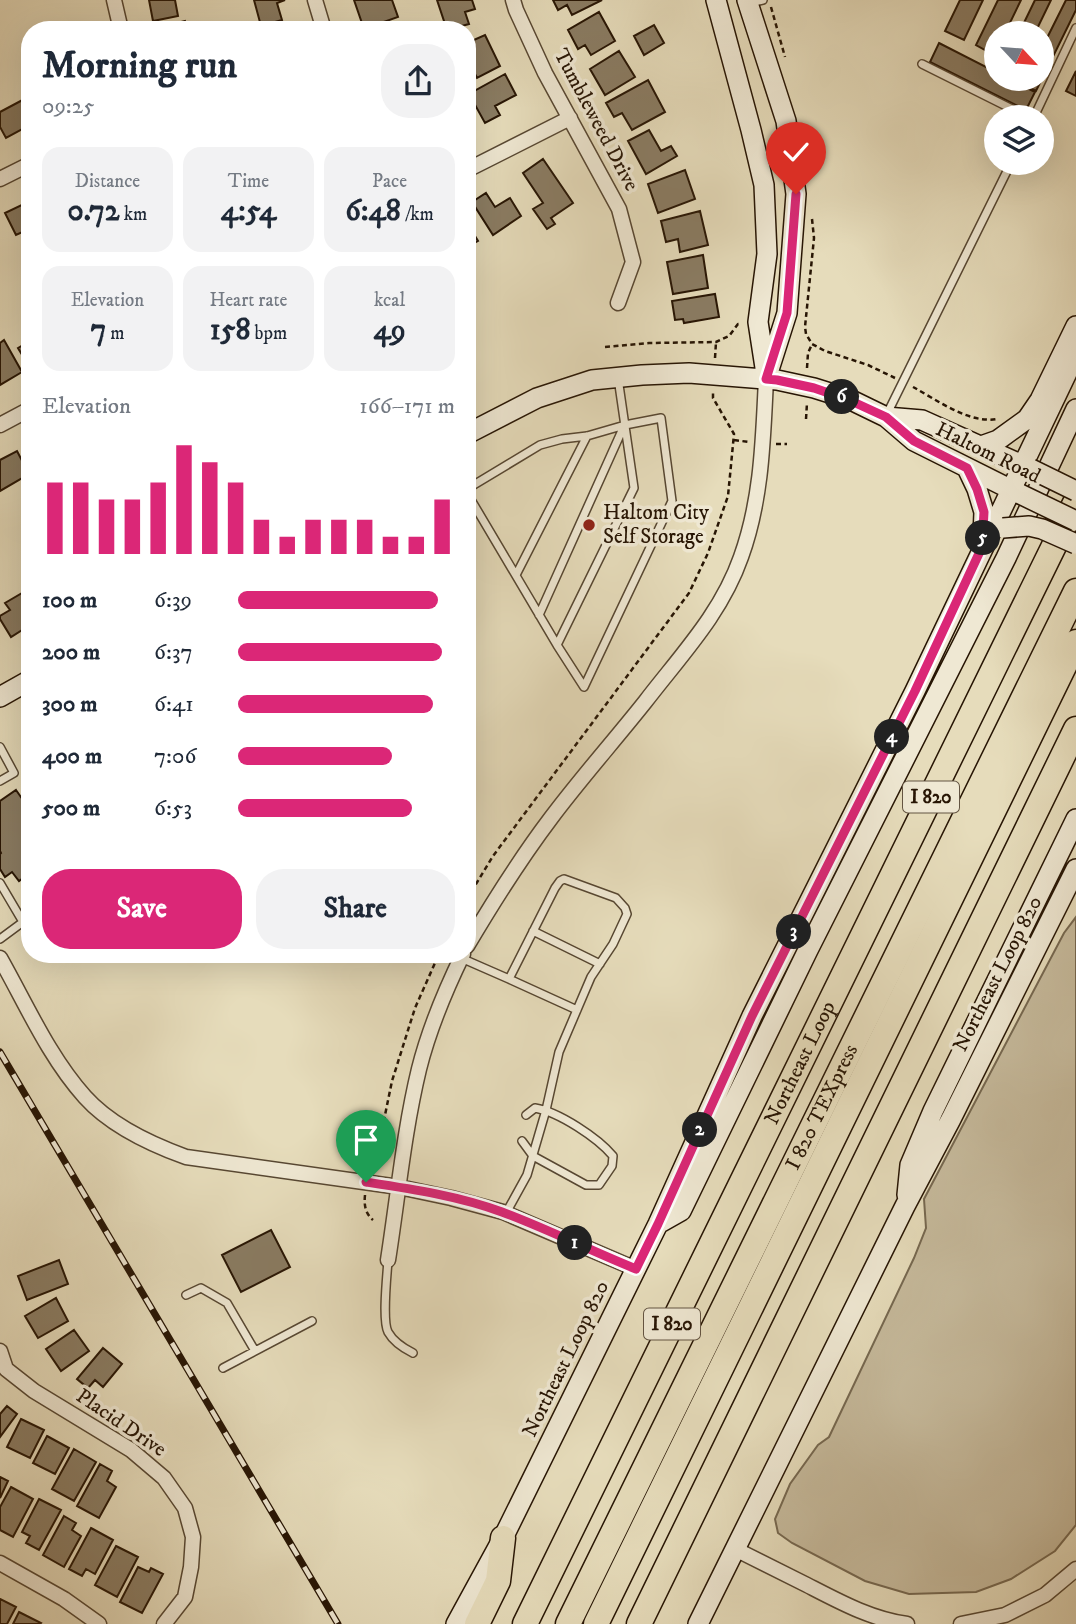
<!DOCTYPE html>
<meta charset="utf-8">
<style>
:root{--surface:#fff;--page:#f2f2f3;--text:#1f2937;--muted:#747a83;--accent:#db2777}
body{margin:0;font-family:"IM FELL DW Pica",serif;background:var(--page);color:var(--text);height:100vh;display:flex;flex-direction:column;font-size:26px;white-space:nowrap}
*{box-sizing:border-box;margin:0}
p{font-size:23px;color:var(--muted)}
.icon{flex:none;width:38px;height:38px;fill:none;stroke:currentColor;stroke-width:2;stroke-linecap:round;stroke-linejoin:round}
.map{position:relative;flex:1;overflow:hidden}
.sheet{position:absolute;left:21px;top:21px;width:455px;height:942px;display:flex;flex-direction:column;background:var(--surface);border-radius:28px;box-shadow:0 7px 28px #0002}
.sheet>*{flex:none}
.needle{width:46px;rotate:116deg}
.buttons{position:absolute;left:984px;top:21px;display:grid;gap:14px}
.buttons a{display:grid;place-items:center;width:70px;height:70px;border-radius:50%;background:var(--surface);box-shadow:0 7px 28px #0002;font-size:35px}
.pin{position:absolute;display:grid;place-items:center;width:60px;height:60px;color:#fff;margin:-72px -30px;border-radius:50% 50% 50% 0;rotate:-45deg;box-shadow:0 0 7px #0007}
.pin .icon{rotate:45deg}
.km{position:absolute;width:35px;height:35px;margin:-18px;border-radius:50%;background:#222;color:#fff;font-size:19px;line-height:35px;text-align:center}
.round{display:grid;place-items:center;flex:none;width:74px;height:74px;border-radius:28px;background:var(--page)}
.overview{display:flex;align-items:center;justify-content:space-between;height:119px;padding:0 21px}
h1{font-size:38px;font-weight:700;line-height:52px}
.figures{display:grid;grid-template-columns:repeat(3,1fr);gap:10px;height:119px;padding:7px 21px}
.figures div{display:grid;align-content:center;border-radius:18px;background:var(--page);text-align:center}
.figures b{font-size:30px;font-weight:700}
.figures small{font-size:19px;font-weight:400}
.figures p{font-size:19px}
.chart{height:196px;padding:14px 21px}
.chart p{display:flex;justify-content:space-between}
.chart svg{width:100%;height:126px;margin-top:7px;stroke:var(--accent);stroke-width:6}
.button{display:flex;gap:14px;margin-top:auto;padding:14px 21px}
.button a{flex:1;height:80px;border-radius:28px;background:var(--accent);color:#fff;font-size:28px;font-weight:700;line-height:80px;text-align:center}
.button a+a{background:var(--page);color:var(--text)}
ul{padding:0 21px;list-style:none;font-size:23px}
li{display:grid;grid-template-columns:112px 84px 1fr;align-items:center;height:52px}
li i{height:18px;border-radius:9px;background:var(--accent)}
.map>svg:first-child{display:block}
.green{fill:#c6ba9c;stroke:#766850;stroke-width:2}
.building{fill:#8a7c63;stroke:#271504;stroke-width:2}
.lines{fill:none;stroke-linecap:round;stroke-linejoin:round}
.lane-casing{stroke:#574732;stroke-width:10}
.street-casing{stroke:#574732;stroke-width:17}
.secondary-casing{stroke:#271504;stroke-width:22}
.highway-casing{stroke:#271504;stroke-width:27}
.path{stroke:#271504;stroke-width:2.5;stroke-dasharray:5 3.5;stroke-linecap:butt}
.lane{stroke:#efe8d3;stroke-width:7}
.street{stroke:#efe8d3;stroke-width:14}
.secondary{stroke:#efe8d3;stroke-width:19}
.highway{stroke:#e6dcbb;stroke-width:24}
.rail-casing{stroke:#271504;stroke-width:7}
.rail{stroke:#efe8d3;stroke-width:4.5;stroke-dasharray:13;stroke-linecap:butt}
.secondary-bridge-casing{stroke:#271504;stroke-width:22;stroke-linecap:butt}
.secondary-bridge{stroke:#efe8d3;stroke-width:19}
.route-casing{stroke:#fff;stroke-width:14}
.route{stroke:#db2777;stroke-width:9}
.poi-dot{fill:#8f2418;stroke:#efe8d3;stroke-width:2.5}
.labels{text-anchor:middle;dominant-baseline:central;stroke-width:7;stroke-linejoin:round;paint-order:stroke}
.shield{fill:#efe8d3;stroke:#635442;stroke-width:2}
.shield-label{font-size:19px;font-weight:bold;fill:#271504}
.street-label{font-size:21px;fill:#271504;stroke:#efe8d3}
.poi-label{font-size:21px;fill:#271504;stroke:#efe8d3;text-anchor:start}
</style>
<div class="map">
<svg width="1076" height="1624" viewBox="0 0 1076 1624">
<rect width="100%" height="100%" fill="#e6dcbb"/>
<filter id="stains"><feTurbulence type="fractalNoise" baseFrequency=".00286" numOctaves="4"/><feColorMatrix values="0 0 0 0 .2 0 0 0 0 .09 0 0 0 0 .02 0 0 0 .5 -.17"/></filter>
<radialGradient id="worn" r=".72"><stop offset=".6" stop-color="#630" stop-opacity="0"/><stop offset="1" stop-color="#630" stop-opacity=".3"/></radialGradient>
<path class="green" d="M 1076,917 L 1076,1525 L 1055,1551 L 1011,1579 L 976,1592 L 909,1594 L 865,1581 L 792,1543 L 778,1533 L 775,1519 L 790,1484 L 818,1445 L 829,1437 L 914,1258 L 926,1228 L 924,1199 L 1064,933 Z"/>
<path class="building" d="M 149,0 L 175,0 L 178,16 L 153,21 Z
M 254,0 L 285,0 L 277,3 L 282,20 L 261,26 Z
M 354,0 L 392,0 L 398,17 L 364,29 Z
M 437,0 L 472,0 L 475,9 L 465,12 L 469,24 L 447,30 Z
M 553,0 L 602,0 L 572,15 L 567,5 L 558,10 Z
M 960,0 L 983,0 L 964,40 L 945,31 Z
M 998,0 L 1021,0 L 1005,33 L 996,33 L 994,55 L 976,45 Z
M 1035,0 L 1051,0 L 1035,33 L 1019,33 Z
M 1066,0 L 1076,0 L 1076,10 L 1036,91 L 1024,85 L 1027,79 L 1041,79 L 1041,50 Z
M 599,12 L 615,41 L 591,55 L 585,45 L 578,49 L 568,30 Z
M 185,21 L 188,30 L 151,30 Z
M 654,25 L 664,43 L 644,55 L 634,36 Z
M 485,35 L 500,66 L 477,78 L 467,58 L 467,43 Z
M 939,43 L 996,72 L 996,79 L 1009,79 L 1035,92 L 1026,110 L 930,62 Z
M 619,51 L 635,77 L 605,95 L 590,69 Z
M 1076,71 L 1076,96 L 1066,91 Z
M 505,74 L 516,95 L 495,106 L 500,115 L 485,123 L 469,94 Z
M 648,80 L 665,112 L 632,130 L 622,113 L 614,117 L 606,103 Z
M 30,96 L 30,125 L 6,138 L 0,127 L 0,112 Z
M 649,130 L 661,151 L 671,146 L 677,156 L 646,174 L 628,141 Z
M 543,159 L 573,203 L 551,218 L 555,224 L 547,229 L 533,209 L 543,203 L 523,173 Z
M 685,170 L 695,199 L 658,213 L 648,184 Z
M 486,193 L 495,207 L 510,198 L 521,216 L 493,235 L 472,202 Z
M 30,201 L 30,231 L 29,229 L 16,235 L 5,213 Z
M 700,211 L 708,245 L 680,252 L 678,239 L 666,242 L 661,221 Z
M 467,223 L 478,241 L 467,247 Z
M 703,255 L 708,288 L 673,294 L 667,262 Z
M 715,294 L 719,317 L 684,323 L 683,319 L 675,320 L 672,301 Z
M 4,340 L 22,372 L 0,385 L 0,343 Z
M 30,341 L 30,368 L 18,348 Z
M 17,451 L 29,474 L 0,491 L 0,460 Z
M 29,589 L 30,625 L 11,637 L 0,619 L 0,616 L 10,610 L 5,603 Z
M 16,790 L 30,810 L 30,873 L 19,881 L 12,872 L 5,877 L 0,869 L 0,854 L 1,853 L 0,851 L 0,801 Z
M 271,1230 L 290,1267 L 241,1292 L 222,1255 Z
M 59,1260 L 68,1284 L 27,1300 L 18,1276 Z
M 56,1298 L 68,1321 L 38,1338 L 25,1316 Z
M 74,1330 L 89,1351 L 61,1371 L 46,1349 Z
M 103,1348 L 122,1364 L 103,1387 L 95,1380 L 88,1388 L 77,1379 Z
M 7,1406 L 17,1414 L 0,1437 L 0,1414 Z
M 21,1419 L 44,1430 L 30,1458 L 7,1447 Z
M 47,1436 L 69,1448 L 55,1474 L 33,1463 Z
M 74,1449 L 96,1462 L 74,1501 L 52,1489 Z
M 100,1464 L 112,1471 L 107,1481 L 116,1487 L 99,1518 L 77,1506 Z
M 0,1477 L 8,1481 L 0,1498 Z
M 11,1487 L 33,1499 L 13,1537 L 0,1530 L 0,1507 Z
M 39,1499 L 61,1510 L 39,1550 L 26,1543 L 30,1536 L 22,1532 Z
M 64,1516 L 76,1523 L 72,1530 L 81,1536 L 64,1567 L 43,1555 Z
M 91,1528 L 113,1540 L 95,1574 L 86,1569 L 82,1576 L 69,1569 Z
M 116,1546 L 138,1557 L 117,1597 L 95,1585 Z
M 138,1567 L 149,1572 L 151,1568 L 163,1574 L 142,1613 L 120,1602 Z
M 0,1599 L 16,1607 L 7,1624 L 0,1624 Z
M 19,1612 L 41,1623 L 40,1624 L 13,1624 Z"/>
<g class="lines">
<defs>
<path id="lane" d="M 749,3 L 763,0
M 922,64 L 1028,117
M 1034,117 L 1076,28
M 886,416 L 1011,163
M 467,489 L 540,445 L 562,439 L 587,436 L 625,425 L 661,418 L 672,501 L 584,687 L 557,645
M 467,493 L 557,645 L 634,488 L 618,378
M 516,575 L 587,436
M 539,615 L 624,426
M 0,747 L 14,773 L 0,781
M 0,883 L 23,922 L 0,939
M 533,931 L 600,964
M 461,958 L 509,979
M 522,1141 L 533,1156 L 586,1185 L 599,1185 L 612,1166 L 613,1156 C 598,1138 559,1112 535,1108 L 526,1115
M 506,1213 L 527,1175 L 546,1110 L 559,1052 L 591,977 L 613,944 L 627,914 L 625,908 L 616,898 L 564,879 L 560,881 L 555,888 L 509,979 L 577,1010
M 388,1260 C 387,1276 382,1320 388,1332 C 393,1341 405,1349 413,1353
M 186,1295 L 201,1288 L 227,1303 L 255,1351
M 223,1368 L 312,1321"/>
<path id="street" d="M 114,0 L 121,30
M 315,0 L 324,30
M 513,0 L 516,10 L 545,73 L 619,209 L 633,262 L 618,303
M 467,170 L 570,118
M 0,179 L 30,164
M 0,425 L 30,409
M 467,946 C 493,902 520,859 551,818 C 581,778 614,741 645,702 C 681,655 721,614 741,557 C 762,499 763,439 766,379
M 0,958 C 26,1004 49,1057 85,1097 C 111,1126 150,1144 186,1157 L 399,1187 L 451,1198 L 503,1212 L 636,1269
M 388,1260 C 398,1196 404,1131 419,1069 C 429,1029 445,991 463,954
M 0,1351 L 6,1369 L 34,1391 L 131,1450 L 164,1478 L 185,1508 L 193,1537 L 191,1567 L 185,1597 L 164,1624
M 735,1549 C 759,1561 783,1573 807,1585 C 840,1602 871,1619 907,1624
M 0,1563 L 64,1599 L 99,1624
M 961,1624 L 1005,1615 L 1045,1595 L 1076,1569"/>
<path id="secondary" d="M 716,0 L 751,130 L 764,185 L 767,254 L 758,322 L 766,374
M 747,0 L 786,121 L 796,194 L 787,313 L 766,379
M 886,417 L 922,420 L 1031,469
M 467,434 L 537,398 L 592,380 L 642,375 L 689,373 L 777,380 L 814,388 L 849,399 L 886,417 L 914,441 L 1020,494
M 981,446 L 998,440 L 1027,419 L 1040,400 L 1076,326
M 967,468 L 977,489 L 984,512 L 983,537
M 0,697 L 30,680
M 907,1195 L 910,1165 L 933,1111 L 1076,819
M 658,1224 L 681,1211 L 808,950 L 1006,558 L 1076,409
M 456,1624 L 503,1538 L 658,1224 L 752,1016 L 915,691 L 1076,354
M 698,1624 L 905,1206 L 951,1119 L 1076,869"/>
<g id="highway">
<path d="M 477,1624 L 498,1581 L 503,1538"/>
<path id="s1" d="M 525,1624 L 1076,501"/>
<path id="s2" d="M 568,1624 L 1076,591"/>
<path d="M 596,1624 L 1076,642"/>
<path d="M 639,1624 L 1076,729"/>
</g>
</defs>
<use href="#lane" class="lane-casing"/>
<use href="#street" class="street-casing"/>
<use href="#secondary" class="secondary-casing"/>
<use href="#highway" class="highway-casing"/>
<path class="path" d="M 771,7 L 785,57
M 812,219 L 814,238 L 805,327 L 806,334 L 812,344 L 825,351 L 868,365 L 895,378
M 605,347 L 649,343 L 716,342 L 729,336 L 738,324 L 741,324
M 715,358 L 716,342
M 807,368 L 808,353 L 812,344
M 913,387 C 937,400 969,424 997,419
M 806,419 L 807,403
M 734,440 L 749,442
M 776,444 L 787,444
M 467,899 L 493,856 L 689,593 L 708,553 L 728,496 L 734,434 L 713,398 L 713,393
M 368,1168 L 369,1160 L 377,1154 L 392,1081 L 415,1008 L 439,954
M 365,1195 C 364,1205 365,1213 373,1220"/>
<use href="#lane" class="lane"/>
<use href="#street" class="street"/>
<use href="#secondary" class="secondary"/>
<use href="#highway" class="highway"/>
<defs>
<path id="rail" d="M 0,1052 L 338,1624"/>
</defs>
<use href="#rail" class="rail-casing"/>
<use href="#rail" class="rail"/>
<defs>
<path id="secondary-bridge" d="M 1031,469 L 1076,491
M 1020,494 L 1076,521
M 1003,528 L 1029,526 L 1042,529 L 1076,544"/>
</defs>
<use href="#secondary-bridge" class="secondary-bridge-casing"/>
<use href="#secondary-bridge" class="secondary-bridge"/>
</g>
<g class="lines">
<defs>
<path id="route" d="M 366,1182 C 412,1189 459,1196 502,1212 C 548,1229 591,1251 636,1269 L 658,1224 L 752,1016 L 915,691 L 982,547 L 984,512 L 977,489 L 967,468 L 914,441 L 886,417 L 849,400 L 814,388 L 777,380 L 766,379 L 787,313 L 796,194"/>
</defs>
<use href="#route" class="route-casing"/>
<use href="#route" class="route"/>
</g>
<circle class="poi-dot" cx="589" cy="525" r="7"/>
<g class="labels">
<g class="shield">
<rect x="903" y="781.5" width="56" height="31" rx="5"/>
<rect x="644" y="1308.5" width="56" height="31" rx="5"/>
</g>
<g class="shield-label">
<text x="931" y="797">I 820</text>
<text x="672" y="1324">I 820</text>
</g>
<g class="street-label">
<text transform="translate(596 120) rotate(62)">Tumbleweed Drive</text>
<text transform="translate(988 453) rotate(26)">Haltom Road</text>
<text transform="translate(998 974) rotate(-63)">Northeast Loop 820</text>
<text stroke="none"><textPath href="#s1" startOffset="625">Northeast Loop</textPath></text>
<text stroke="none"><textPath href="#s2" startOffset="576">I 820 TEXpress</textPath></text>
<text transform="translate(566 1359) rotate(-64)">Northeast Loop 820</text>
<text transform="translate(121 1423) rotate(34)">Placid Drive</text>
</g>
<g class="poi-label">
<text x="603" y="513">Haltom City<tspan x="603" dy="24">Self Storage</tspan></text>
</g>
</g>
<rect width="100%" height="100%" filter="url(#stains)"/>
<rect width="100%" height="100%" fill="url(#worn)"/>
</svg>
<div class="buttons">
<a><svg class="needle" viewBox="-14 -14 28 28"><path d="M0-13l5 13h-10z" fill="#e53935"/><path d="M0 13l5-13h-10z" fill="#747a83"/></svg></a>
<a><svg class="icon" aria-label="layers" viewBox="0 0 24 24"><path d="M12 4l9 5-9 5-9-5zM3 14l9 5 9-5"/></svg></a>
</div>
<div class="pin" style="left:366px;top:1182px;background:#1e9e55"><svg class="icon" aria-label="arrive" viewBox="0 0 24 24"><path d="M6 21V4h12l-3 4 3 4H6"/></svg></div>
<div class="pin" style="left:796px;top:194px;background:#d93025"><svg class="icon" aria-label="check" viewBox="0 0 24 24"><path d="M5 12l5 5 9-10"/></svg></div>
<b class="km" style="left:575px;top:1243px">1</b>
<b class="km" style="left:700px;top:1130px">2</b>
<b class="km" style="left:794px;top:932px">3</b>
<b class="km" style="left:892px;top:737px">4</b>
<b class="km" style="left:983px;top:538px">5</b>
<b class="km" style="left:842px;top:397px">6</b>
<section class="sheet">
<div class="overview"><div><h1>Morning run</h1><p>09:25</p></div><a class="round"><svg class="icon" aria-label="share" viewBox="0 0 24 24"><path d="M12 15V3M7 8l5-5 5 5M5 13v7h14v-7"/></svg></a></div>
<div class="figures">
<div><p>Distance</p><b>0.72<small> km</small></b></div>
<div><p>Time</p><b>4:54</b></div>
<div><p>Pace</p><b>6:48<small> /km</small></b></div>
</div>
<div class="figures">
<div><p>Elevation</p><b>7<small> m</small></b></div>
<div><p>Heart rate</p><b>158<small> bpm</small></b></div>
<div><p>kcal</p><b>49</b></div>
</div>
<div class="chart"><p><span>Elevation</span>166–171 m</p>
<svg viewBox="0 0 160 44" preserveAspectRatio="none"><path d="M5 44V19M15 44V19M25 44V25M35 44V25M45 44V19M55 44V6M65 44V12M75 44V19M85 44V32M95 44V38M105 44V32M115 44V32M125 44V32M135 44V38M145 44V38M155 44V25"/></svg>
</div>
<ul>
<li><b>100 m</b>6:39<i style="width:92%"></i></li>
<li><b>200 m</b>6:37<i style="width:94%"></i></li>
<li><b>300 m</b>6:41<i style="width:90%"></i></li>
<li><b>400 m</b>7:06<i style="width:71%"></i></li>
<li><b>500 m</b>6:53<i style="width:80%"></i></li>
</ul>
<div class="button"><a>Save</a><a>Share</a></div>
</section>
</div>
